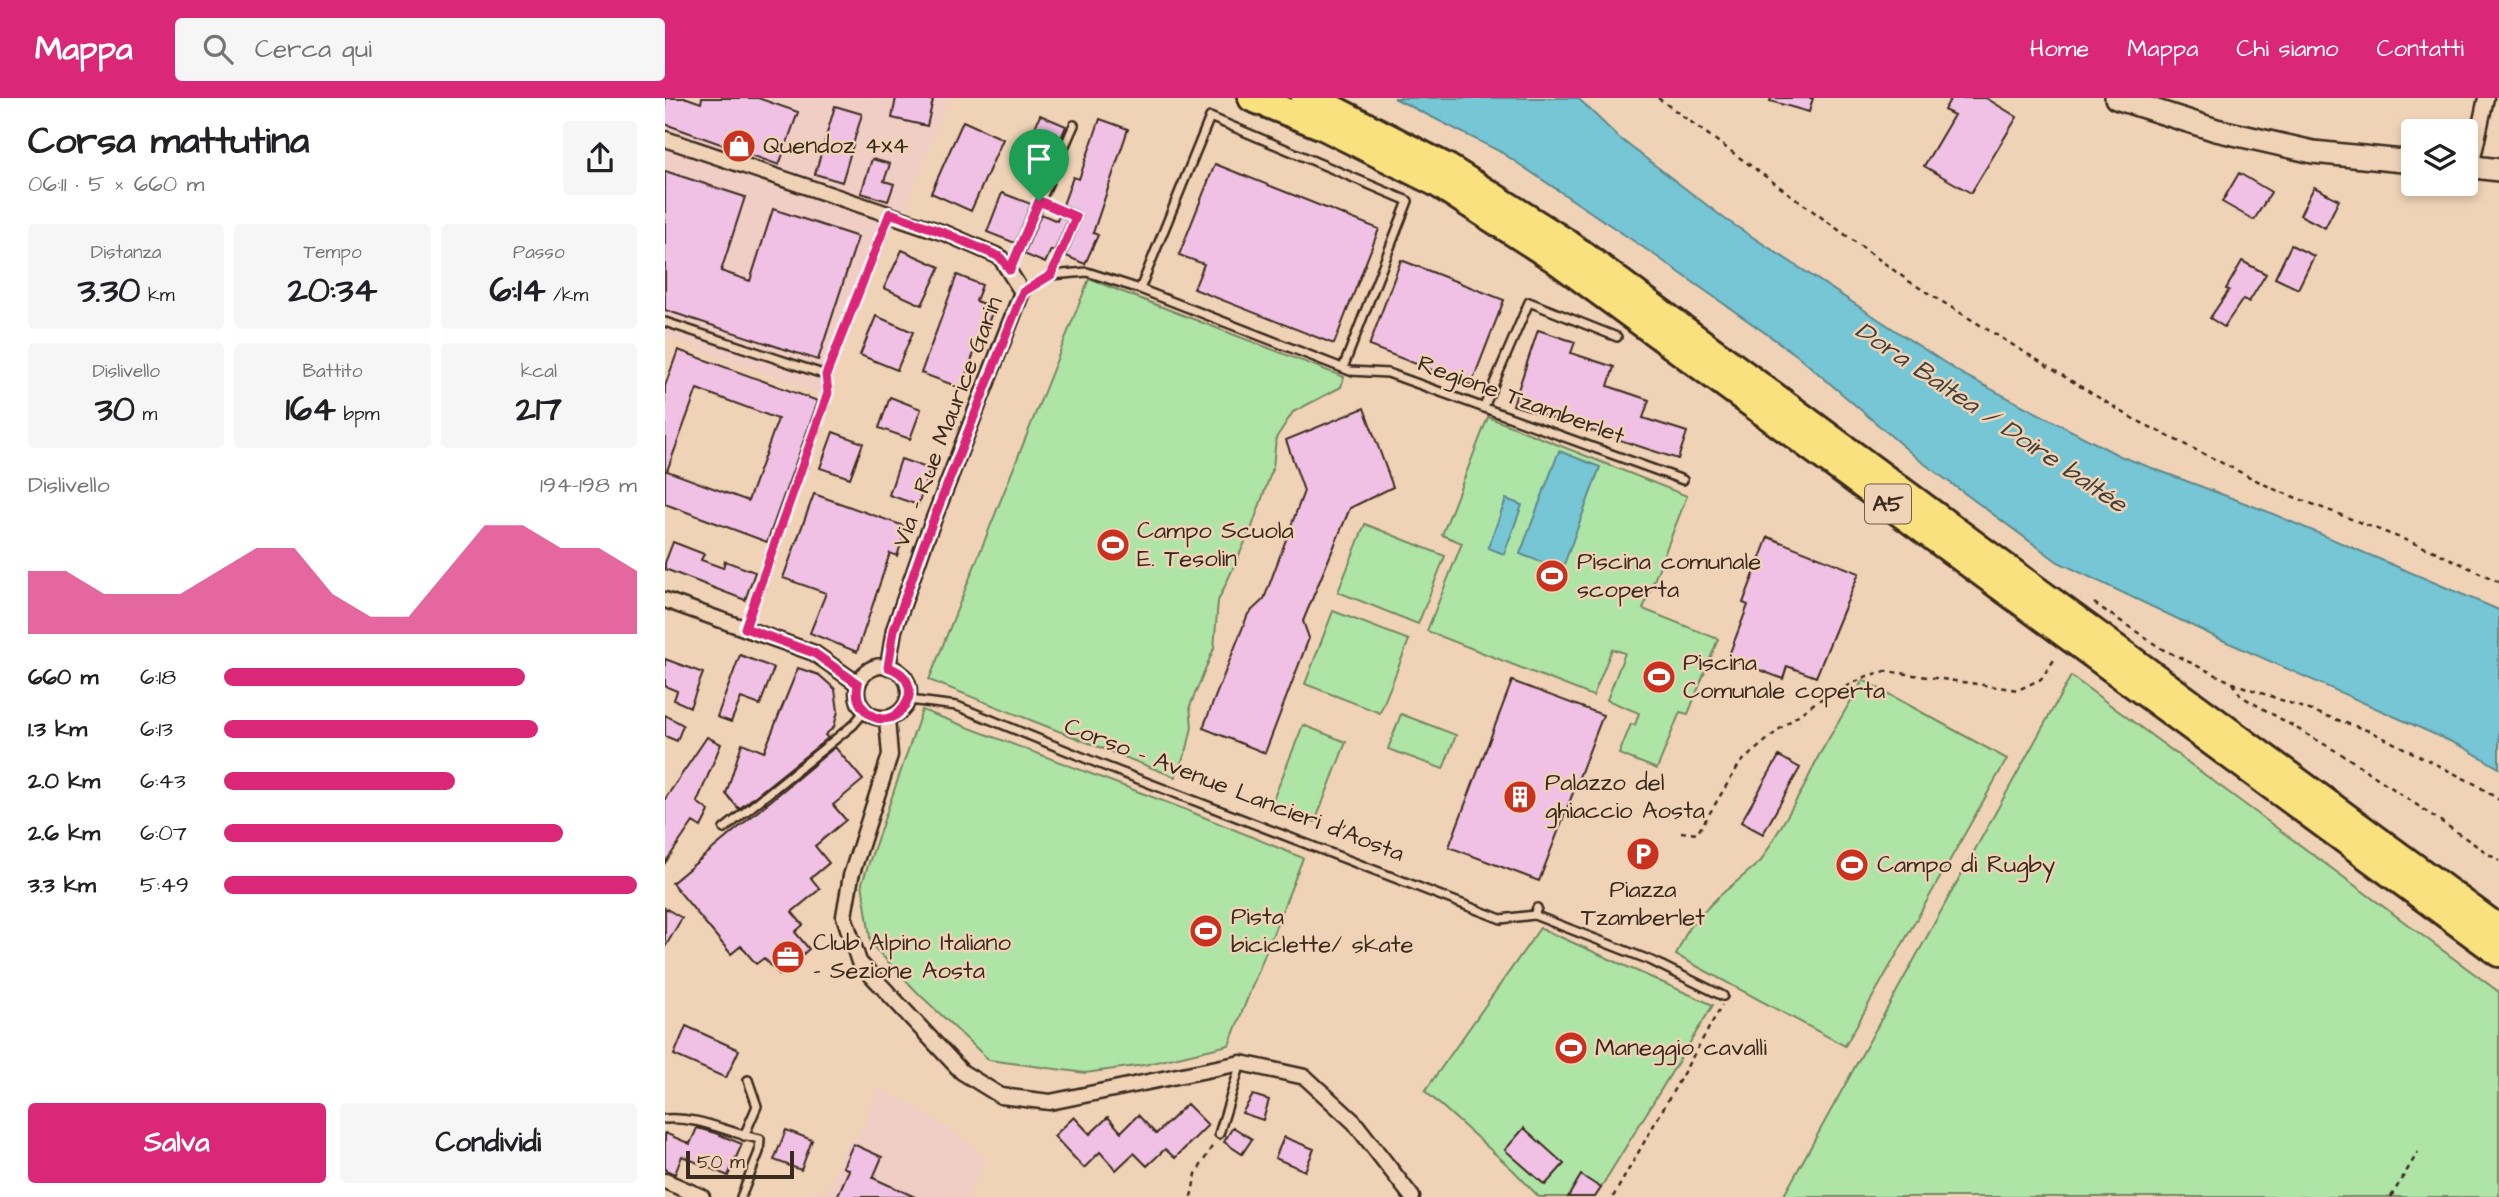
<!DOCTYPE html>
<html lang="it">
<meta charset="utf-8">
<style>
:root{--surface:#fff;--page:#f6f6f6;--text:#202124;--muted:#757577;--accent:#db2777}
body{margin:0;font-family:"Architects Daughter",sans-serif;background:var(--page);color:var(--text);height:100vh;display:flex;flex-direction:column;font-size:26px;white-space:nowrap}
*{box-sizing:border-box;margin:0}
p{font-size:23px;color:var(--muted)}
.icon{flex:none;width:38px;height:38px;fill:none;stroke:currentColor;stroke-width:2;stroke-linecap:round;stroke-linejoin:round}
.map{position:relative;flex:1;overflow:hidden}
.drawer{display:flex;flex-direction:column;background:var(--surface);width:665px}
.drawer>*{flex:none}
.fabs{position:absolute;left:1736px;top:21px;display:grid;gap:14px}
.fabs a{display:grid;place-items:center;width:77px;height:77px;border-radius:7px;background:var(--surface);box-shadow:0 4px 10px #0003;font-size:35px}
.scale{position:absolute;left:21px;bottom:18px;width:108px;box-sizing:border-box;padding-left:7px;border:4px solid #3b2a1e;border-top:0;font-size:19px;line-height:24px;white-space:nowrap;color:#3b2a1e;-webkit-text-stroke:5px #f0d3b7;paint-order:stroke}
.pin{position:absolute;display:grid;place-items:center;width:60px;height:60px;color:#fff;margin:-72px -30px;border-radius:50% 50% 50% 0;rotate:-45deg;box-shadow:0 0 7px #0007}
.pin .icon{rotate:45deg}
.round{display:grid;place-items:center;flex:none;width:74px;height:74px;border-radius:7px;background:var(--page)}
.summary{display:flex;align-items:center;justify-content:space-between;height:119px;padding:0 28px}
h1{font-size:38px;font-weight:700;line-height:52px}
.figures{display:grid;grid-template-columns:repeat(3,1fr);gap:10px;height:119px;padding:7px 28px}
.figures div{display:grid;align-content:center;border-radius:7px;background:var(--page);text-align:center}
.figures b{font-size:35px;font-weight:700}
.figures small{font-size:19px;font-weight:400}
.figures p{font-size:19px}
.chart{height:196px;padding:14px 28px}
.chart p{display:flex;justify-content:space-between}
.chart svg{width:100%;height:126px;margin-top:7px;fill:var(--accent);opacity:.7}
.action{display:flex;gap:14px;margin-top:auto;padding:14px 28px}
.action a{flex:1;height:80px;border-radius:7px;background:var(--accent);color:#fff;font-size:28px;font-weight:700;line-height:80px;text-align:center}
.action a+a{background:var(--page);color:var(--text)}
ul{padding:0 28px;list-style:none;font-size:23px}
li{display:grid;grid-template-columns:112px 84px 1fr;align-items:center;height:52px}
li i{height:18px;border-radius:9px;background:var(--accent)}
header{display:flex;align-items:center;gap:42px;box-sizing:border-box;height:98px;padding:0 35px;background:var(--accent);color:#fff}
header strong{font-size:33px}
nav{display:flex;gap:38px;margin-inline-start:auto;font-size:24px}
.search{width:490px;height:63px;background:var(--page);display:flex;align-items:center;gap:18px;box-sizing:border-box;padding:0 24px;border-radius:7px;color:var(--muted);font-size:26px}
main{display:flex;flex:1;min-height:0}
.map>svg:first-child{display:block}
.built{fill:#f0cec5}
.green{fill:#afe4a7;stroke:#758762;stroke-width:2}
.water{fill:#77c6d5;stroke:#5f888c;stroke-width:2}
.building{fill:#f0c1e5;stroke:#3b2a1e;stroke-width:2;fill-rule:evenodd}
.lines{fill:none;stroke-linecap:round;stroke-linejoin:round}
.service-casing{stroke:#3b2a1e;stroke-width:12}
.minor-casing{stroke:#3b2a1e;stroke-width:19}
.secondary-casing{stroke:#3b2a1e;stroke-width:26}
.motorway-casing{stroke:#3b2a1e;stroke-width:32}
.path{stroke:#3b2a1e;stroke-width:2.5;stroke-dasharray:5 5;stroke-linecap:butt}
.service{stroke:#f0d3b7;stroke-width:7}
.minor{stroke:#f0d3b7;stroke-width:14}
.secondary{stroke:#f0d3b7;stroke-width:21}
.motorway{stroke:#fae180;stroke-width:26}
.route-casing{stroke:#fff;stroke-width:14}
.route{stroke:#db2777;stroke-width:9}
.labels{text-anchor:middle;dominant-baseline:central;stroke-width:5;stroke-linejoin:round;paint-order:stroke}
.shield{fill:#f0d3b7;stroke:#715d4c;stroke-width:2}
.shield-label{font-size:23px;font-weight:bold;fill:#3b2a1e}
.poi-label{font-size:24px;fill:#3b2a1e;stroke:#f0d3b7;text-anchor:start}
.street-label{font-size:24px;fill:#3b2a1e;stroke:#f0d3b7}
.water-label{font-size:26px;font-style:italic;fill:#444139;stroke:#f0d3b7}
</style>
<header>
<strong>Mappa</strong>
<div class="search"><svg class="icon" aria-label="search" viewBox="0 0 24 24"><circle cx="10" cy="10" r="6"/><path d="M15 15l6 6"/></svg>Cerca qui</div>
<nav><a>Home</a><a>Mappa</a><a>Chi siamo</a><a>Contatti</a></nav>
</header>
<main>
<section class="drawer">
<div class="summary"><div><h1>Corsa mattutina</h1><p>06:11 · 5 × 660 m</p></div><a class="round"><svg class="icon" aria-label="share" viewBox="0 0 24 24"><path d="M12 15V3M7 8l5-5 5 5M5 13v7h14v-7"/></svg></a></div>
<div class="figures">
<div><p>Distanza</p><b>3.30<small> km</small></b></div>
<div><p>Tempo</p><b>20:34</b></div>
<div><p>Passo</p><b>6:14<small> /km</small></b></div>
</div>
<div class="figures">
<div><p>Dislivello</p><b>30<small> m</small></b></div>
<div><p>Battito</p><b>164<small> bpm</small></b></div>
<div><p>kcal</p><b>217</b></div>
</div>
<div class="chart"><p><span>Dislivello</span>194–198 m</p>
<svg viewBox="0 0 160 44" preserveAspectRatio="none"><path d="M0 44V22L10 22L20 30L30 30L40 30L50 22L60 14L70 14L80 30L90 38L100 38L110 22L120 6L130 6L140 14L150 14L160 22V44z"/></svg>
</div>
<ul>
<li><b>660 m</b>6:18<i style="width:73%"></i></li>
<li><b>1.3 km</b>6:13<i style="width:76%"></i></li>
<li><b>2.0 km</b>6:43<i style="width:56%"></i></li>
<li><b>2.6 km</b>6:07<i style="width:82%"></i></li>
<li><b>3.3 km</b>5:49<i style="width:100%"></i></li>
</ul>
<div class="action"><a>Salva</a><a>Condividi</a></div>
</section>
<div class="map">
<svg width="1834" height="1099" viewBox="0 0 1834 1099">
<rect width="100%" height="100%" fill="#f0d3b7"/>
<filter id="ink" filterUnits="userSpaceOnUse"><feTurbulence type="fractalNoise" baseFrequency=".0143" numOctaves="2"/><feDisplacementMap in="SourceGraphic" scale="14" xChannelSelector="R" yChannelSelector="G"/><feConvolveMatrix kernelMatrix="1 2 1 2 8 2 1 2 1" color-interpolation-filters="sRGB"/></filter>
<g filter="url(#ink)">
<path class="built" d="M 0,0 L 284,0 L 240,111 L 224,134 L 156,296 L 0,238 Z
M 213,990 L 247,1007 L 290,1035 L 320,1060 L 303,1099 L 142,1099 L 146,1092 L 161,1098 L 184,1040 L 192,1043 Z"/>
<path class="green" d="M 424,181 L 679,279 L 676,289 L 628,314 L 611,340 L 608,369 L 587,429 L 553,503 L 549,550 L 525,608 L 527,629 L 522,651 L 510,679 L 264,582 Z
M 823,319 L 1022,398 L 978,511 L 1053,541 L 1023,616 L 1015,614 L 992,671 L 954,656 L 966,626 L 970,627 L 974,615 L 942,602 L 960,555 L 947,551 L 928,598 L 762,533 L 797,445 L 777,437 Z
M 700,426 L 780,458 L 753,526 L 673,494 Z
M 668,513 L 744,542 L 715,615 L 640,586 Z
M 1406,578 L 1834,894 L 1834,1099 L 1118,1099 Z
M 1198,582 L 1342,661 L 1180,948 L 1011,857 L 1024,829 L 1052,800 L 1096,763 L 1139,689 L 1153,659 Z
M 257,612 L 519,711 L 638,760 L 564,947 L 479,967 L 420,975 L 324,962 L 254,896 L 206,846 L 197,785 Z
M 736,616 L 791,637 L 778,671 L 723,651 Z
M 638,627 L 681,644 L 650,724 L 606,707 Z
M 875,830 L 1048,907 L 930,1099 L 874,1099 L 847,1071 L 760,993 Z"/>
<path class="water" d="M 729,0 L 913,0 L 953,39 L 1060,121 L 1297,276 L 1455,358 L 1601,413 L 1834,512 L 1834,670 L 1798,649 L 1555,541 L 1393,464 L 1253,361 L 1133,258 L 991,158 L 836,54 Z
M 894,353 L 935,369 L 897,472 L 855,456 Z
M 841,401 L 857,407 L 839,456 L 823,450 Z"/>
<path class="building" d="M 0,0 L 22,0 L 36,5 L 37,0 L 93,0 L 133,14 L 114,67 L 0,26 Z
M 231,0 L 268,2 L 262,28 L 227,20 Z
M 1106,0 L 1148,0 L 1144,14 L 1105,3 Z
M 1286,0 L 1321,0 L 1352,19 L 1306,95 L 1259,68 L 1289,17 L 1279,12 Z
M 170,8 L 197,16 L 177,84 L 150,76 Z
M 375,17 L 401,28 L 384,70 L 358,60 Z
M 435,21 L 463,31 L 428,135 L 433,137 L 420,166 L 401,158 L 417,119 L 414,114 L 398,107 L 408,79 L 414,81 Z
M 298,23 L 338,41 L 306,113 L 266,95 Z
M 207,61 L 225,66 L 219,83 L 229,86 L 223,103 L 196,95 Z
M 550,66 L 714,131 L 669,246 L 529,191 L 539,166 L 514,157 Z
M 0,73 L 80,99 L 56,173 L 85,183 L 108,111 L 193,139 L 153,262 L 0,212 Z
M 1574,75 L 1606,94 L 1589,122 L 1557,104 Z
M 1649,89 L 1674,102 L 1660,130 L 1635,117 Z
M 337,95 L 366,106 L 350,145 L 322,134 Z
M 376,116 L 392,123 L 394,118 L 403,122 L 389,154 L 386,152 L 380,165 L 359,156 Z
M 1626,147 L 1649,158 L 1633,191 L 1610,180 Z
M 237,152 L 275,169 L 257,207 L 219,190 Z
M 736,162 L 839,202 L 806,287 L 704,248 Z
M 1577,163 L 1601,176 L 1584,204 L 1578,201 L 1559,229 L 1545,220 L 1564,192 L 1561,191 Z
M 292,177 L 317,187 L 311,203 L 329,210 L 320,232 L 318,231 L 296,290 L 256,275 Z
M 211,218 L 248,234 L 232,272 L 195,257 Z
M 873,232 L 910,244 L 906,255 L 949,269 L 943,288 L 984,302 L 978,320 L 1022,334 L 1013,361 L 848,307 Z
M 13,252 L 153,303 L 102,444 L 0,406 L 0,288 ZM 32,291 L 113,321 L 83,403 L 2,373 Z
M 225,299 L 256,311 L 245,341 L 214,330 Z
M 699,310 L 728,389 L 685,410 L 638,523 L 644,540 L 600,655 L 538,630 L 583,516 L 599,501 L 639,393 L 621,342 Z
M 168,334 L 198,345 L 185,380 L 155,370 Z
M 236,361 L 265,371 L 253,407 L 224,397 Z
M 149,396 L 242,429 L 232,458 L 225,455 L 192,554 L 145,535 L 161,495 L 118,480 Z
M 1103,439 L 1194,475 L 1151,579 L 1122,568 L 1118,581 L 1063,560 L 1083,507 L 1078,505 Z
M 8,444 L 39,456 L 36,462 L 58,470 L 60,463 L 90,474 L 80,502 L 0,471 L 0,465 Z
M 75,557 L 109,570 L 95,607 L 76,600 L 66,624 L 52,619 Z
M 0,561 L 38,575 L 25,609 L 9,602 L 12,593 L 0,588 Z
M 133,570 L 154,577 L 170,591 L 173,613 L 169,629 L 160,637 L 163,640 L 74,711 L 61,696 L 77,645 L 99,654 Z
M 847,583 L 938,617 L 874,783 L 784,749 Z
M 0,617 L 18,627 L 12,643 L 0,638 Z
M 42,639 L 56,646 L 32,704 L 44,713 L 36,729 L 28,724 L 0,765 L 0,701 Z
M 170,649 L 198,682 L 168,707 L 181,722 L 150,748 L 164,765 L 146,780 L 155,791 L 127,814 L 138,827 L 130,834 L 144,851 L 115,877 L 99,860 L 91,866 L 76,848 L 66,856 L 7,785 Z
M 1114,658 L 1135,670 L 1098,736 L 1076,724 Z
M 0,810 L 17,820 L 0,849 Z
M 21,928 L 74,952 L 61,980 L 9,957 Z
M 588,997 L 604,1002 L 598,1022 L 577,1015 Z
M 522,1006 L 543,1027 L 510,1060 L 500,1051 L 482,1068 L 469,1055 L 451,1072 L 435,1054 L 419,1070 L 389,1038 L 409,1019 L 425,1036 L 443,1019 L 456,1034 L 473,1017 L 491,1036 Z
M 568,1029 L 587,1041 L 577,1056 L 559,1044 Z
M 32,1030 L 50,1035 L 77,1046 L 63,1078 L 17,1058 L 10,1076 L 0,1072 L 0,1035 L 25,1046 Z
M 859,1030 L 899,1066 L 880,1087 L 840,1052 Z
M 121,1032 L 147,1042 L 136,1072 L 109,1062 Z
M 619,1039 L 649,1051 L 640,1073 L 610,1060 Z
M 188,1046 L 217,1059 L 208,1080 L 250,1099 L 172,1099 L 184,1072 L 178,1069 Z
M 916,1077 L 936,1090 L 930,1099 L 903,1099 Z"/>
<g class="lines">
<defs>
<path id="service" d="M 374,103 L 411,119 L 386,177
M 345,172 L 409,27
M 475,191 L 545,19 L 743,103 L 678,270
M 357,194 L 386,177 L 422,174 L 475,191 L 685,273 L 723,275 L 1018,382
M 0,224 L 161,277 L 225,116
M 819,309 L 864,204 L 952,239
M 80,530 L 163,295 L 161,277
M 244,602 L 292,608 L 437,667 L 836,821 L 869,817 L 872,810
M 59,731 L 188,627 L 200,613
M 869,817 L 987,863 L 1058,898
M 0,1021 C 34,1018 63,1035 95,1041 L 94,1054 L 76,1099
M 554,1036 L 576,965
M 79,1038 L 92,1008 L 83,982"/>
<path id="minor" d="M 0,41 L 282,136 L 335,159 L 357,194 L 259,446 L 229,532 L 223,569
M 1806,69 L 1821,0
M 0,502 L 149,555 L 193,586
M192 594a26 26 0 1 1 52 0a26 26 0 1 1-52 0Z
M 222,621 L 225,657 L 186,778 L 179,818 L 194,864 L 297,974 L 336,998 L 385,1004 L 576,965 L 640,979 L 689,1024 L 747,1099
M 0,1083 L 37,1099"/>
<path id="secondary" d="M 1451,0 L 1551,32 L 1648,54 L 1748,64
M 1801,68 L 1834,72"/>
<path id="motorway" d="M 587,0 L 658,28 L 772,85 L 890,161 L 1834,855
M 640,0 L 664,9 L 783,70 L 902,145 L 1314,450 L 1834,831"/>
</defs>
<use href="#service" class="service-casing"/>
<use href="#minor" class="minor-casing"/>
<use href="#secondary" class="secondary-casing"/>
<use href="#motorway" class="motorway-casing"/>
<path class="path" d="M 993,0 L 1245,184 L 1467,320 L 1611,392 L 1769,453 L 1834,484
M 1429,505 L 1497,551 L 1568,585 L 1707,634 L 1812,687 L 1834,702
M 1568,585 L 1576,598 L 1683,660 L 1834,763
M 1016,734 L 1032,736 L 1075,665 L 1117,629 L 1151,604 L 1202,578 L 1221,573 L 1353,592 L 1376,581 L 1391,559
M 526,1099 L 531,1076 L 549,1045
M 948,1099 L 1057,907
M 1726,1099 L 1753,1054"/>
<use href="#service" class="service"/>
<use href="#minor" class="minor"/>
<use href="#secondary" class="secondary"/>
<use href="#motorway" class="motorway"/>
</g>
</g>
<g class="lines" filter="url(#ink)">
<defs>
<path id="route" d="M 374,103 L 411,119 L 386,177 L 358,194 L 259,446 L 229,532 L 223,569 C 271,585 227,644 199,611 C 192,604 191,596 193,586 L 149,555 L 80,530 L 163,295 L 161,277 L 225,115 L 282,136 L 335,159 L 345,172 Z"/>
</defs>
<use href="#route" class="route-casing"/>
<use href="#route" class="route"/>
</g>
<defs>
<symbol id="shop-disc" viewBox="-11 -11 22 22"><circle r="9.5" fill="#c8321e" stroke="#f0d3b7"/><path d="M-5-2.5h2.3a2.7 3.5 0 0 1 5.4 0H5L5.5 6h-11ZM-1.5-2.5h3a1.5 2.3 0 0 0-3 0Z" fill="#fff"/></symbol>
<symbol id="stadium-disc" viewBox="-11 -11 22 22"><circle r="9.5" fill="#c8321e" stroke="#f0d3b7"/><path d="M0-5a6.5 5 0 1 0 0 10a6.5 5 0 1 0 0-10ZM-3.5-1.8h7v3.6h-7Z" fill="#fff"/></symbol>
<symbol id="building-disc" viewBox="-11 -11 22 22"><circle r="9.5" fill="#c8321e" stroke="#f0d3b7"/><path d="M-4-6H4V6H1V3H-1V6H-4ZM-2.5-4.3h1.7v1.8h-1.7ZM.8-4.3h1.7v1.8H.8ZM-2.5-1h1.7V.8h-1.7ZM.8-1h1.7V.8H.8Z" fill="#fff"/></symbol>
<symbol id="parking-disc" viewBox="-11 -11 22 22"><circle r="9.5" fill="#c8321e" stroke="#f0d3b7"/><path d="M-3.5-5.5H1a3.5 3.5 0 0 1 0 7H-1V5.5H-3.5ZM-1-3.4V-.6H.8a1.4 1.4 0 0 0 0-2.8Z" fill="#fff"/></symbol>
<symbol id="office-disc" viewBox="-11 -11 22 22"><circle r="9.5" fill="#c8321e" stroke="#f0d3b7"/><path d="M-6-3h4V-5.5h4V-3h4V5H-6ZM-1-4.5V-3h2v-1.5ZM-6 0V1H6V0Z" fill="#fff"/></symbol>
</defs>
<g fill-rule="evenodd">
<use href="#shop-disc" x="55" y="29" width="38" height="38"/>
<use href="#stadium-disc" x="429" y="428" width="38" height="38"/>
<use href="#stadium-disc" x="868" y="459" width="38" height="38"/>
<use href="#stadium-disc" x="975" y="560" width="38" height="38"/>
<use href="#building-disc" x="836" y="680" width="38" height="38"/>
<use href="#parking-disc" x="959" y="737" width="38" height="38"/>
<use href="#stadium-disc" x="1168" y="748" width="38" height="38"/>
<use href="#stadium-disc" x="522" y="814" width="38" height="38"/>
<use href="#office-disc" x="104" y="840" width="38" height="38"/>
<use href="#stadium-disc" x="887" y="931" width="38" height="38"/>
</g>
<g class="labels">
<rect class="shield" x="1200" y="386.5" width="46" height="39" rx="5"/>
<g class="shield-label">
<text x="1223" y="406">A5</text>
</g>
<g class="poi-label">
<text x="98" y="48">Quendoz 4x4</text>
<text x="472" y="433">Campo Scuola<tspan x="472" dy="28">E. Tesolin</tspan></text>
<text x="912" y="464">Piscina comunale<tspan x="912" dy="28">scoperta</tspan></text>
<text x="1018" y="565">Piscina<tspan x="1018" dy="28">Comunale coperta</tspan></text>
<text x="880" y="685">Palazzo del<tspan x="880" dy="28">ghiaccio Aosta</tspan></text>
<text x="1212" y="767">Campo di Rugby</text>
<text x="978" y="792" text-anchor="middle">Piazza<tspan x="978" dy="28">Tzamberlet</tspan></text>
<text x="566" y="819">Pista<tspan x="566" dy="28">biciclette/ skate</tspan></text>
<text x="148" y="845">Club Alpino Italiano<tspan x="148" dy="28">- Sezione Aosta</tspan></text>
<text x="930" y="950">Maneggio cavalli</text>
</g>
<g class="street-label">
<text transform="translate(856 302) rotate(20)">Regione Tzamberlet</text>
<text transform="translate(283 324) rotate(-69)">Via - Rue Maurice Garin</text>
<text transform="translate(569 692) rotate(21)">Corso - Avenue Lancieri d'Aosta</text>
</g>
<g class="water-label">
<text transform="translate(1326 319) rotate(34)">Dora Baltea / Doire baltée</text>
</g>
</g>
</svg>
<div class="fabs">
<a><svg class="icon" aria-label="layers" viewBox="0 0 24 24"><path d="M12 4l9 5-9 5-9-5zM3 14l9 5 9-5"/></svg></a>
</div>
<div class="scale">50 m</div>
<div class="pin" style="left:374px;top:103px;background:#1e9e55"><svg class="icon" aria-label="arrive" viewBox="0 0 24 24"><path d="M6 21V4h12l-3 4 3 4H6"/></svg></div>
</div>
</main>
